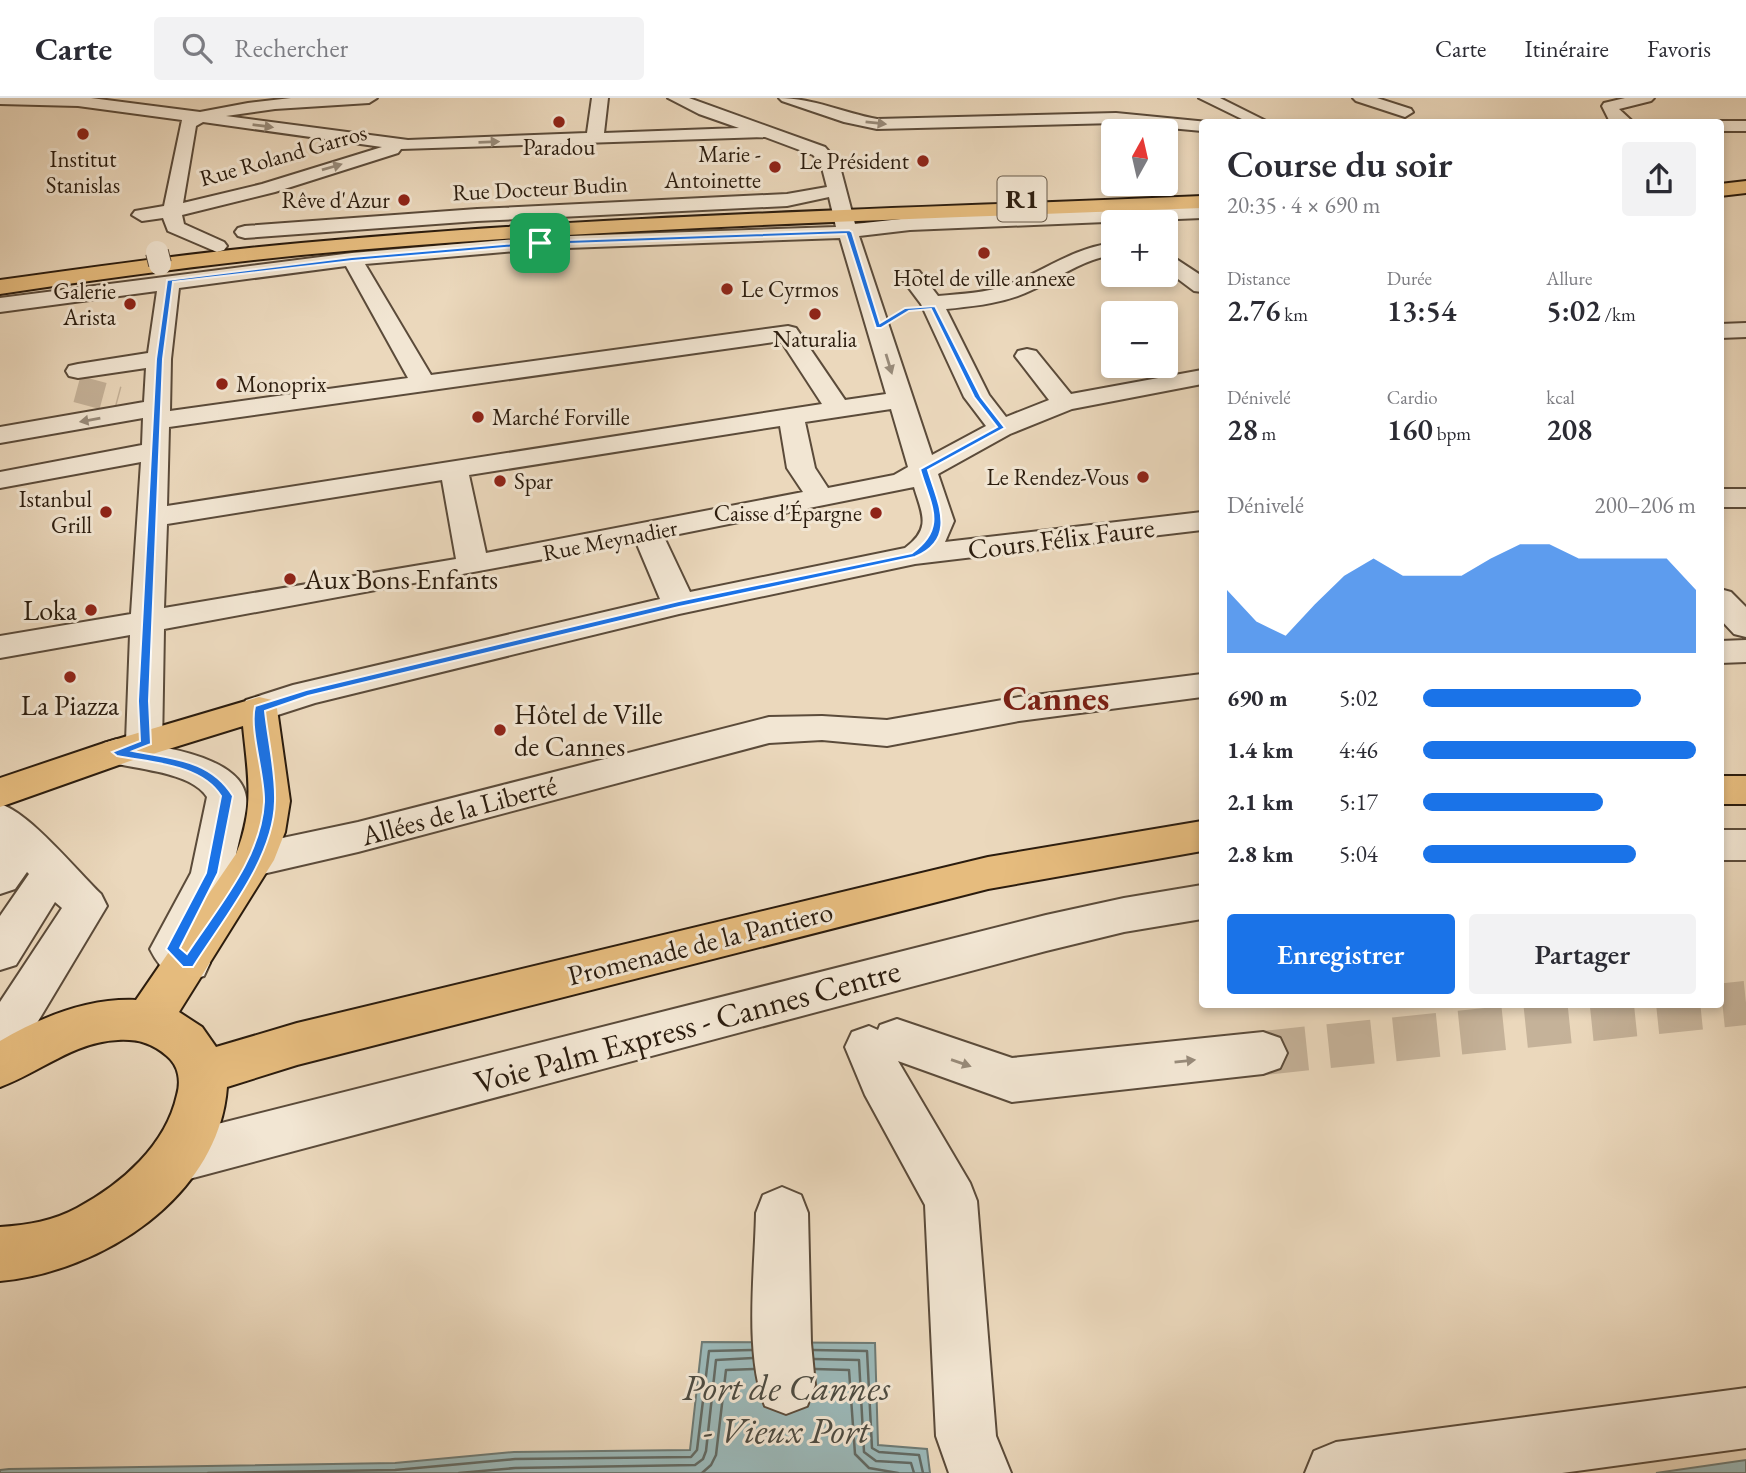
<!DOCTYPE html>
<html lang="fr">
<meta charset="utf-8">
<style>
:root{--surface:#fff;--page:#f2f2f3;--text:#2b2b33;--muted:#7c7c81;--line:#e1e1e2;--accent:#1a73e8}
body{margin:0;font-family:"EB Garamond",serif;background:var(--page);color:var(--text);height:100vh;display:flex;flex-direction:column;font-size:26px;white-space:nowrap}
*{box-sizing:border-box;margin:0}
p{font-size:23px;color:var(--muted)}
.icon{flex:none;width:38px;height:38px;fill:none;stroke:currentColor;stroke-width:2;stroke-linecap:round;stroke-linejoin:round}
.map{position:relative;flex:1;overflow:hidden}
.side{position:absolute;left:1199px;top:21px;width:525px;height:889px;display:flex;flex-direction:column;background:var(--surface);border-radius:7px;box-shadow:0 4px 10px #0003}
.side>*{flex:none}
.needle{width:46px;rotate:8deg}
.buttons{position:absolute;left:1101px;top:21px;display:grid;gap:14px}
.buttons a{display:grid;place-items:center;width:77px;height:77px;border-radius:7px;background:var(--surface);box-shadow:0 4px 10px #0003;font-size:35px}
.pin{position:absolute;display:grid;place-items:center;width:60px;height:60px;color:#fff;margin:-30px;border-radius:14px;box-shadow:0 4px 10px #0006}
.round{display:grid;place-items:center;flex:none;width:74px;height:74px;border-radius:7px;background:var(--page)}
.head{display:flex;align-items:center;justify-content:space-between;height:119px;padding:0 28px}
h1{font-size:38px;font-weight:600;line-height:52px}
.figures{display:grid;grid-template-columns:repeat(3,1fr);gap:10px;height:119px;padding:7px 28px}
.figures div{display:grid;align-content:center}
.figures b{font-size:30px;font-weight:600}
.figures small{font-size:19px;font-weight:400}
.figures p{font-size:19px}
.chart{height:196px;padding:14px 28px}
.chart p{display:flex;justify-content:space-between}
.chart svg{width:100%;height:126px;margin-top:7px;fill:var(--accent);opacity:.7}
.button{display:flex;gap:14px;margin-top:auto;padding:14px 28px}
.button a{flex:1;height:80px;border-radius:7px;background:var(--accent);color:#fff;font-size:28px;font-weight:600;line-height:80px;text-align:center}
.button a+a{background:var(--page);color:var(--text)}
ul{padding:0 28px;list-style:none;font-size:23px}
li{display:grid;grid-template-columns:112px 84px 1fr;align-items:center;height:52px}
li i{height:18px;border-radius:9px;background:var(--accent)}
header{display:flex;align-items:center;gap:42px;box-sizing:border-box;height:98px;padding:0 35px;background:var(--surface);border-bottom:2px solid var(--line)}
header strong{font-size:33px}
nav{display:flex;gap:38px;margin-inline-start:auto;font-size:24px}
.search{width:490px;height:63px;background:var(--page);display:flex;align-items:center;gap:18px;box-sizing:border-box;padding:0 24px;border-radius:7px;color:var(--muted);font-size:26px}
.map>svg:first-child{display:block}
.water{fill:#9bb8b8;stroke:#6e7a74;stroke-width:2}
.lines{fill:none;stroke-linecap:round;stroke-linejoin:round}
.shore{stroke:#636a63;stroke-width:2.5}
.minor-tunnel-far1{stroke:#c5b299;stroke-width:27;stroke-dasharray:27 14;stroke-linecap:butt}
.minor-tunnel{stroke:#c5b299;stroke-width:44;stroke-dasharray:44 22;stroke-linecap:butt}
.minor-casing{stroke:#5b4b3a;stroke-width:4}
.major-casing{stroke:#2b1c0e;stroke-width:4}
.highway-casing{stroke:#2b1c0e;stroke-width:4}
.minor{fill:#f2e6d3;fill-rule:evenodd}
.major{fill:#e6bc7e;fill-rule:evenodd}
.highway{fill:#e6bc7e;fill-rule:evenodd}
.minor-bridge-casing{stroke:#5b4b3a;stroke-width:24;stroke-linecap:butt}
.minor-bridge{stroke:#f2e6d3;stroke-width:22}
.oneway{fill:#988b7a}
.route{fill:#1a73e8;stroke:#fff;stroke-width:2;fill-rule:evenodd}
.poi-dot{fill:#8f2418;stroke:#f2e6d3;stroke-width:2.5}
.labels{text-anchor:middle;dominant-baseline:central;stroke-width:6;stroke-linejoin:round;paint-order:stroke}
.far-poi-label{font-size:23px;fill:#2b1c0e;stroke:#f2e6d3;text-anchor:end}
.far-street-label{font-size:23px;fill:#2b1c0e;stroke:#f2e6d3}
.shield{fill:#f2e6d3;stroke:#675949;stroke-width:2}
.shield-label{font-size:26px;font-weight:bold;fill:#2b1c0e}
.street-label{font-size:28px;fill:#2b1c0e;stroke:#f2e6d3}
.poi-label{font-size:28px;fill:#2b1c0e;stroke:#f2e6d3;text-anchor:start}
.near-street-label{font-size:33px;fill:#2b1c0e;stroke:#f2e6d3}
.district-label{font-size:35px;font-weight:bold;fill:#7a1f14;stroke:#f2e6d3}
.near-water-label{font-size:37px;font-style:italic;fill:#4d4b41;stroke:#f2e6d3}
</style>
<header>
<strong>Carte</strong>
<div class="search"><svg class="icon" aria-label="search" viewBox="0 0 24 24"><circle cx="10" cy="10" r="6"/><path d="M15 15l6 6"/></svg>Rechercher</div>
<nav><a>Carte</a><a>Itinéraire</a><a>Favoris</a></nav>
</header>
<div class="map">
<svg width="1746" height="1375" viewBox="0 0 1746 1375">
<rect width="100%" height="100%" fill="#ebd8bc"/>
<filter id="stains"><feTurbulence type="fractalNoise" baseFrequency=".00286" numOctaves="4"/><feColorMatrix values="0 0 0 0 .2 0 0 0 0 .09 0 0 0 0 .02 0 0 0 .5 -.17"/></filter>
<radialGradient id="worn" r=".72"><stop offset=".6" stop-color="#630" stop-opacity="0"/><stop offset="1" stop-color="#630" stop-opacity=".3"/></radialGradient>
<path class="water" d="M 702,1244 L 875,1245 L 878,1347 L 927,1351 L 930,1375 L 0,1375 L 0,1372 L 9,1371 L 395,1365 L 514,1354 L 690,1352 Z
M 1746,1362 L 1746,1375 L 1656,1375 Z"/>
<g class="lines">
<path class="shore" d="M 813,1252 L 867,1253 L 872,1350 L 879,1354 L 919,1357 L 923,1375
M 814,1261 L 859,1262 L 864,1354 L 876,1363 L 911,1365 L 914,1375
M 815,1271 L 849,1272 L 855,1356 L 869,1370 L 898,1375
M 208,1375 L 395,1372 L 515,1361 L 691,1359 L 697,1352 L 709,1253 L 752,1252
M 459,1375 L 515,1370 L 695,1367 L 703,1361 L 706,1353 L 716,1262 L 753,1260
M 702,1375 L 711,1367 L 716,1357 L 726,1272 L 754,1271"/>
<path class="minor-tunnel-far1" d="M 77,291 L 118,302"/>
<path class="minor-tunnel" d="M 1263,955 L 1746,905"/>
<defs>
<path id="minor" d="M 0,0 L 91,0 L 200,14 L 248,5 L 291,0 L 377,0 L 369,5 L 275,11 L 226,18 L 408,42 L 587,35 L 592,0 L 608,0 L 604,35 L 739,30 L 699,16 L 668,0 L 689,0 L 825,49 L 839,65 L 855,126 L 910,120 L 1202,108 L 1202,120 L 910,132 L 859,138 L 932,357 L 986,328 L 964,299 L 921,206 L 900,178 L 903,173 L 919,173 L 938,198 C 961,196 986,195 1008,187 C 1044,173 1073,150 1113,145 L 1113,157 C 1083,161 1059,180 1032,192 C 1006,205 975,208 946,211 L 989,297 L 1006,319 L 1049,302 L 1015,258 L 1018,253 L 1027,251 L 1036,253 L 1071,296 L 1202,272 L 1202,286 L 1072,311 L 1010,336 L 938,376 L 954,423 L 945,444 L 1202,414 L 1202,432 L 915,466 L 679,516 L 315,605 L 259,623 L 246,620 L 241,611 L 246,602 L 293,587 L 660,501 L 636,444 L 164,531 L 162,649 C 187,654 242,666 246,699 C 248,713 238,743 236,758 L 240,751 L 254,746 L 358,724 L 769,619 L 822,618 L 887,622 L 1019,599 L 1202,576 L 1202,599 L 1019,623 L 887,648 L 822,642 L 769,645 L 358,754 L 254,778 L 240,773 L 235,764 L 233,775 L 197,846 L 204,852 L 210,865 L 204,878 C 177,887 162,875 150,851 L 191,775 L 207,699 C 191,673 132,671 104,663 L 98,654 L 104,645 L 117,641 L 126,643 L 130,537 L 0,560 L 0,538 L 131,516 L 141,364 L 0,390 L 0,374 L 142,347 L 143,320 L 0,345 L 0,329 L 144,304 L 146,270 L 78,280 L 69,278 L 66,273 L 69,268 L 78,266 L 148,255 L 157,193 L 0,214 L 0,200 L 352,155 L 540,139 L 836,129 L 829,99 L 787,108 L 477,123 L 245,140 L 238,138 L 235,134 L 238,130 L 245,128 L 477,111 L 787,96 L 827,89 L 821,66 L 813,57 L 765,39 L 401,51 L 398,55 L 275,94 L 182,117 L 184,126 L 224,144 L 227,148 L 224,152 L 217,154 L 168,133 L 163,120 L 142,123 L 132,117 L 135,113 L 164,108 L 182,22 L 78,8 L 0,6 ZM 203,24 L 382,49 L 262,86 L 183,105 L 196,28 ZM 840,140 L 886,296 L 845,302 L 796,230 L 788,228 L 431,277 L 365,166 L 540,151 ZM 346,168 L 408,280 L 170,313 L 171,261 L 179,190 ZM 781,243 L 822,306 L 167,408 L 169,329 ZM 891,311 L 908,369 L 894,377 L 828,390 L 815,370 L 805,324 ZM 780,328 L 787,370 L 803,394 L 486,455 L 469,377 ZM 442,382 L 456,461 L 164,510 L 167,426 ZM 914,389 C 922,416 932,430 905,450 L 690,494 L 664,439 Z
M 779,0 C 813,0 844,15 877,21 L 1116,15 L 1208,24 L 1202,24 L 1202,33 L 1116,25 L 877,31 L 844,24 L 782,3 Z
M 1199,0 L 1220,0 L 1268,24 L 1248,24 Z
M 1353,0 L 1377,0 L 1411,11 L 1413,14 L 1405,19 L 1356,3 Z
M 1625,0 L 1654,0 L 1651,3 L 1619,11 L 1633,24 L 1609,22 L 1602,8 L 1604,5 Z
M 1720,23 L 1746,23 L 1746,33 L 1720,33 L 1720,24 L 1714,24 Z
M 1166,157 L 1173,159 L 1202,178 L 1202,194 L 1194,193 L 1166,172 Z
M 1746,225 L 1746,239 L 1720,240 L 1720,226 Z
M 1720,391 L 1746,391 L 1746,409 L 1720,409 Z
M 1720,491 L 1731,494 L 1746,509 L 1746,539 L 1734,536 L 1720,521 Z
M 1746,542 L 1746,564 L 1720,565 L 1720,543 Z
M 0,706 C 30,715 76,772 101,796 L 107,808 L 22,950 L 5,956 L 0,955 L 0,904 L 62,810 L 55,804 L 16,867 L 0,872 L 0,818 L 29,776 L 27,774 L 15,791 L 0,796 Z
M 1720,732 L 1746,732 L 1746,762 L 1720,762 Z
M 1202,787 L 1202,821 L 1124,834 L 1046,853 L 174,1085 L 156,1078 L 148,1061 L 156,1044 L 174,1037 L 1046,817 L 1124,800 Z
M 897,921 L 1012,960 L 1263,934 L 1280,940 L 1287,955 L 1280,970 L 1263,976 L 1012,1004 L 898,963 L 970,1085 L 977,1103 L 996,1338 L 1011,1375 L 949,1375 L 936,1338 L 925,1107 L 865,997 L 845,949 L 852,934 L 869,928 L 878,932 L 880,927 Z
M 782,1089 L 801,1097 L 808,1115 L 811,1245 L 815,1287 L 807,1308 L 786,1316 L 765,1308 C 744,1256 755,1172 756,1115 L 763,1097 Z
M 1746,1290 L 1746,1350 L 1562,1375 L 1305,1375 L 1314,1353 L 1336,1344 Z"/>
<path id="major" d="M 259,599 L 272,602 L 277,611 L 290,703 L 285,734 L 274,762 L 179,914 L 202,929 L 216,949 L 297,925 L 988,759 L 1202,723 L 1202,753 L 988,791 L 297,967 L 227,989 C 219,1099 101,1174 0,1183 L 0,1129 C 28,1127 53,1123 77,1110 C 122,1086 166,1047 177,997 C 181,983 179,968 167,958 C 152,945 138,941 118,942 C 73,944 41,974 0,989 L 0,943 C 41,919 88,900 136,902 L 236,756 C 255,709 248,678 243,628 L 130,663 L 0,709 L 0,680 L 104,645 Z
M 1720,678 L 1746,678 L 1746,706 L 1720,706 Z"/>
<path id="highway" d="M 1746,83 L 1746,95 L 1720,98 L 1720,86 Z
M 1202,98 L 1202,110 C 901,122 600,129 301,157 C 200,167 100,181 0,196 L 0,182 C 100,168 200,154 301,145 C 600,117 901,111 1202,98 Z"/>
</defs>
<use href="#minor" class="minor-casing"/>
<use href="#major" class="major-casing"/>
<use href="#highway" class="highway-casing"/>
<use href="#minor" class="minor"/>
<use href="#major" class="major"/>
<use href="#highway" class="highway"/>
<defs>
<path id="minor-bridge" d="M 157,154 L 160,166"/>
</defs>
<use href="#minor-bridge" class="minor-bridge-casing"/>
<use href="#minor-bridge" class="minor-bridge"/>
</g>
<defs><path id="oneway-solid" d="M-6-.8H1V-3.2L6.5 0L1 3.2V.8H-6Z" transform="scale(1.75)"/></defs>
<g class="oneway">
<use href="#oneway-solid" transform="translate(876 25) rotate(6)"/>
<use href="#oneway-solid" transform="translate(263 28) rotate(7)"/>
<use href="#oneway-solid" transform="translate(489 44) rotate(-2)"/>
<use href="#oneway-solid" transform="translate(332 69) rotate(-16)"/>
<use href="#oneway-solid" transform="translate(889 266) rotate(73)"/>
<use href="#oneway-solid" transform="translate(90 322) rotate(170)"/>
<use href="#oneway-solid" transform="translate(1185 963) rotate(-6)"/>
<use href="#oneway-solid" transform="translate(961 965) rotate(19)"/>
</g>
<path class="route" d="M 849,132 L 852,134 L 880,225 L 905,210 L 935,208 L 981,299 L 1005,330 L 928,372 C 938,405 958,441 915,459 L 679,509 L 308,598 L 265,613 C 268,642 276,674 275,703 C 274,761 223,821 193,869 L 183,869 L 166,851 L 206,775 L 221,698 C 201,666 152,665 117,658 L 112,654 L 140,643 L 138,603 L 156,261 L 167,182 L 352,159 L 540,143 ZM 846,136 L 876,230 L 881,230 L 909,213 L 931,211 L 974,299 L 997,329 L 920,371 C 930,407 948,429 912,455 L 679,503 L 306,592 L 255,608 C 249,632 265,677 264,704 C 261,761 217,810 187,856 L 180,850 L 218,775 L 233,698 C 210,661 172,661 133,653 L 151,646 L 149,603 L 163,261 L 173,184 L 352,163 L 540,147 Z"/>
<g class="poi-dot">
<circle cx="559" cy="24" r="7"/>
<circle cx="83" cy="36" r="7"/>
<circle cx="923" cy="63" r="7"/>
<circle cx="775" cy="69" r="7"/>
<circle cx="404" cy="102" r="7"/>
<circle cx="984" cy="155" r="7"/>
<circle cx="727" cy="191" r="7"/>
<circle cx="130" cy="206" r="7"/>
<circle cx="815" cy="216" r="7"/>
<circle cx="222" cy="286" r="7"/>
<circle cx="478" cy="319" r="7"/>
<circle cx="1143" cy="379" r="7"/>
<circle cx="500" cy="383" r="7"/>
<circle cx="106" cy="414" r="7"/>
<circle cx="876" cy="415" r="7"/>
<circle cx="290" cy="481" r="7"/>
<circle cx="91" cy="512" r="7"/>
<circle cx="70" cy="579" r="7"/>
<circle cx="500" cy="632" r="7"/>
</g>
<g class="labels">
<g class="far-poi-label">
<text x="559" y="49" text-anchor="middle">Paradou</text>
<text x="761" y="56">Marie -<tspan x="761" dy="26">Antoinette</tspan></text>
<text x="83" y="61" text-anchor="middle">Institut<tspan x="83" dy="26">Stanislas</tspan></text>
<text x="909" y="63">Le Président</text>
<text x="390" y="102">Rêve d'Azur</text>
<text x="984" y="180" text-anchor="middle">Hotel de ville annexe</text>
<text x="741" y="191" text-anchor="start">Le Cyrmos</text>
<text x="116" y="193">Galerie<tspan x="116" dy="26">Arista</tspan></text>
<text x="815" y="241" text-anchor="middle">Naturalia</text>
<text x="236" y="286" text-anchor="start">Monoprix</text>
<text x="492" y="319" text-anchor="start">Marché Forville</text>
<text x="1129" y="379">Le Rendez-Vous</text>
<text x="514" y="383" text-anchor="start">Spar</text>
<text x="92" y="401">Istanbul<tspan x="92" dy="26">Grill</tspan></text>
<text x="862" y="415">Caisse d'Épargne</text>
</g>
<g class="far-street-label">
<text transform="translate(283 57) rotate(-16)">Rue Roland Garros</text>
<text transform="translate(540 90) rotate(-3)">Rue Docteur Budin</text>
<text transform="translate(610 442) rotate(-11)">Rue Meynadier</text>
</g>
<rect class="shield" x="997.5" y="78.5" width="49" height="45" rx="5"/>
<g class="shield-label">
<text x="1022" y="101">R1</text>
</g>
<g class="street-label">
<text transform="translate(1061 440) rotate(-7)">Cours Félix Faure</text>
<text transform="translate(459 712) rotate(-15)">Allées de la Liberté</text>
<text transform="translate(700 845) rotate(-14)">Promenade de la Pantiero</text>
</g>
<g class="poi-label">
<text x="304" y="481">Aux Bons Enfants</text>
<text x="77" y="512" text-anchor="end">Loka</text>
<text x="70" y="607" text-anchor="middle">La Piazza</text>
<text x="514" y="616">Hôtel de Ville<tspan x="514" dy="32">de Cannes</tspan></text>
</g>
<g class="near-street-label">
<text transform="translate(687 928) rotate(-15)">Voie Palm Express - Cannes Centre</text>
</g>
<g class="district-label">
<text x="1056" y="599">Cannes</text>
</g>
<g class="near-water-label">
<text x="786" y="1289">Port de Cannes<tspan x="786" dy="43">- Vieux Port</tspan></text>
</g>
</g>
<rect width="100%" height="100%" filter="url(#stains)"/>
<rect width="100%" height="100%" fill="url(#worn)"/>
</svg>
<div class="buttons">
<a><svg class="needle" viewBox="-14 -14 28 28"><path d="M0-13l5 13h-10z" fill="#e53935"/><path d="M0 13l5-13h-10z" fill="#7c7c81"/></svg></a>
<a>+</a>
<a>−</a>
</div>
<div class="pin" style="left:540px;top:145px;background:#1e9e55"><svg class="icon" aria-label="arrive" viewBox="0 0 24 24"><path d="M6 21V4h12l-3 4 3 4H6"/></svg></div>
<section class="side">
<div class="head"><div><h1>Course du soir</h1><p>20:35 · 4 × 690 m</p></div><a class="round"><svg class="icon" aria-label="share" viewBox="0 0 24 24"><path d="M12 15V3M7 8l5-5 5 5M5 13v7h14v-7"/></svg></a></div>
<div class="figures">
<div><p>Distance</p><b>2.76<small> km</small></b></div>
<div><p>Durée</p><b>13:54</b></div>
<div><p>Allure</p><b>5:02<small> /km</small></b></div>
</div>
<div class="figures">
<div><p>Dénivelé</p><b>28<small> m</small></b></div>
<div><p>Cardio</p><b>160<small> bpm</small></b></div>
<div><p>kcal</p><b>208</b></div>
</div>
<div class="chart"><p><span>Dénivelé</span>200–206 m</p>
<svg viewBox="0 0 160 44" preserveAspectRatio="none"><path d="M0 44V22L10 33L20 38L30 27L40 17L50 11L60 17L70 17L80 17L90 11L100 6L110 6L120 11L130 11L140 11L150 11L160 22V44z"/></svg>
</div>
<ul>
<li><b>690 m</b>5:02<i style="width:80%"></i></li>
<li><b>1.4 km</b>4:46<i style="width:100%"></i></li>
<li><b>2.1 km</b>5:17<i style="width:66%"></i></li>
<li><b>2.8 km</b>5:04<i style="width:78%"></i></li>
</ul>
<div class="button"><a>Enregistrer</a><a>Partager</a></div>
</section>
</div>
